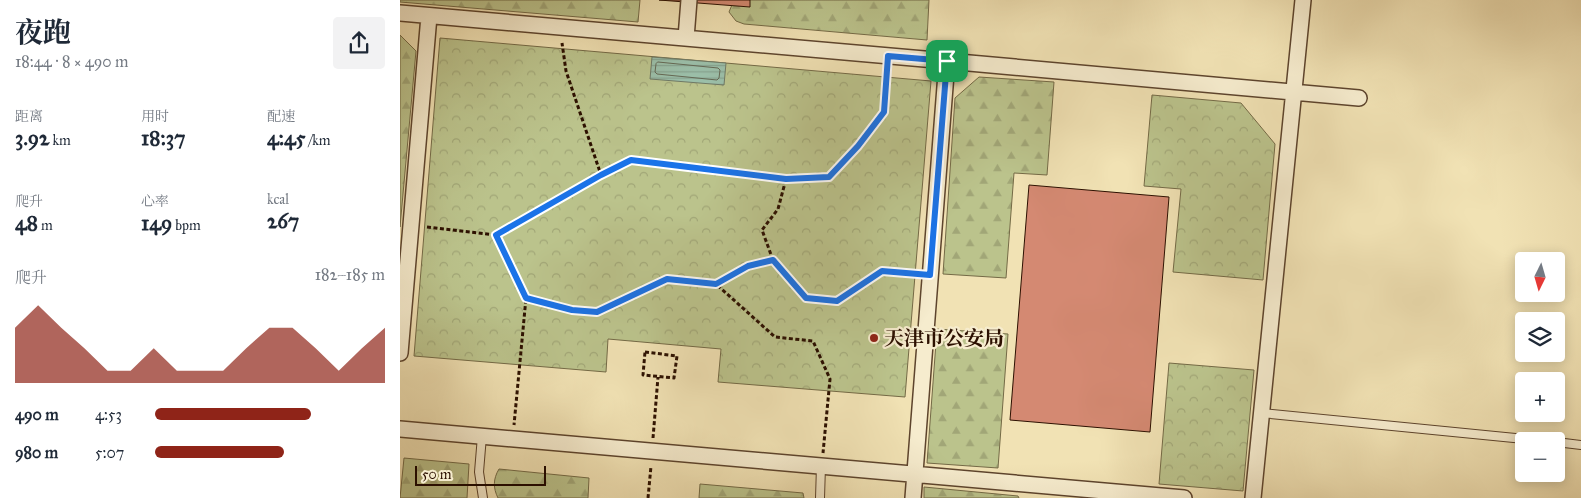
<!DOCTYPE html>
<html lang="zh">
<meta charset="utf-8">
<style>
:root{--surface:#fff;--page:#f2f2f3;--text:#1f2937;--muted:#747a83;--accent:#8f2418}
body{margin:0;font-family:"IM FELL Great Primer","Noto Serif SC",serif;background:var(--page);color:var(--text);height:100vh;display:flex;flex-direction:column;font-size:19px;white-space:nowrap}
*{box-sizing:border-box;margin:0}
p{font-size:16px;color:var(--muted)}
.icon{flex:none;width:28px;height:28px;fill:none;stroke:currentColor;stroke-width:2;stroke-linecap:round;stroke-linejoin:round}
.map{position:relative;flex:1;overflow:hidden}
.panel{display:flex;flex-direction:column;background:var(--surface);width:400px}
.panel>*{flex:none}
.needle{width:32px;rotate:185deg}
.tools{position:absolute;left:1115px;top:252px;display:grid;gap:10px}
.tools a{display:grid;place-items:center;width:50px;height:50px;border-radius:5px;background:var(--surface);box-shadow:0 2px 12px #0003;font-size:25px}
.scale{position:absolute;left:15px;bottom:12px;width:131px;box-sizing:border-box;padding-left:5px;border:2px solid #2c1000;border-top:0;font-size:14px;line-height:18px;white-space:nowrap;color:#2c1000;-webkit-text-stroke:4px #f6ecce;paint-order:stroke}
.pin{position:absolute;display:grid;place-items:center;width:42px;height:42px;color:#fff;margin:-21px;border-radius:10px;box-shadow:0 2px 8px #0006}
.round{display:grid;place-items:center;flex:none;width:52px;height:52px;border-radius:5px;background:var(--page)}
.head{display:flex;align-items:center;justify-content:space-between;height:85px;padding:0 15px}
h1{font-size:28px;font-weight:700;line-height:38px}
.figures{display:grid;grid-template-columns:repeat(3,1fr);gap:8px;height:85px;padding:5px 15px}
.figures div{display:grid;align-content:center}
.figures b{font-size:21px;font-weight:700}
.figures small{font-size:14px;font-weight:400}
.figures p{font-size:14px}
.chart{height:140px;padding:10px 15px}
.chart p{display:flex;justify-content:space-between}
.chart svg{width:100%;height:90px;margin-top:5px;fill:var(--accent);opacity:.7}
ul{padding:0 15px;list-style:none;font-size:16px}
li{display:grid;grid-template-columns:80px 60px 1fr;align-items:center;height:38px}
li i{height:12px;border-radius:6px;background:var(--accent)}
main{display:flex;flex:1;min-height:0}
.map>svg:first-child{display:block}
.forest{fill:url(#forest-firs);stroke:#746a46}
.park{fill:url(#park-crowns);stroke:#746a46}
.water{fill:url(#water-rules);stroke:#6f7965}
.lines{fill:none;stroke-linecap:round;stroke-linejoin:round}
.shore{stroke:#646854;stroke-width:1}
.building{fill:#d48972;stroke:#2c1000}
.service-casing{stroke:#5d442d;stroke-width:10}
.minor-casing{stroke:#5d442d;stroke-width:18}
.path{stroke:#2c1000;stroke-width:3;stroke-dasharray:4 2.5;stroke-linecap:butt}
.service{stroke:#f6ecce;stroke-width:8}
.minor{stroke:#f6ecce;stroke-width:15}
.route-casing{stroke:#fff;stroke-width:10}
.route{stroke:#1a73e8;stroke-width:6}
.poi-dot{fill:#8f2418;stroke:#f6ecce;stroke-width:2}
.labels{text-anchor:middle;dominant-baseline:central;stroke-width:4.5;stroke-linejoin:round;paint-order:stroke}
.poi-label{font-size:20px;font-weight:bold;fill:#2c1000;stroke:#f6ecce;text-anchor:start}
</style>
<main>
<section class="panel">
<div class="head"><div><h1>夜跑</h1><p>18:44 · 8 × 490 m</p></div><a class="round"><svg class="icon" aria-label="share" viewBox="0 0 24 24"><path d="M12 15V3M7 8l5-5 5 5M5 13v7h14v-7"/></svg></a></div>
<div class="figures">
<div><p>距离</p><b>3.92<small> km</small></b></div>
<div><p>用时</p><b>18:37</b></div>
<div><p>配速</p><b>4:45<small> /km</small></b></div>
</div>
<div class="figures">
<div><p>爬升</p><b>48<small> m</small></b></div>
<div><p>心率</p><b>149<small> bpm</small></b></div>
<div><p>kcal</p><b>267</b></div>
</div>
<div class="chart"><p><span>爬升</span>182–185 m</p>
<svg viewBox="0 0 160 44" preserveAspectRatio="none"><path d="M0 44V17L10 6L20 17L30 27L40 38L50 38L60 27L70 38L80 38L90 38L100 27L110 17L120 17L130 27L140 38L150 27L160 17V44z"/></svg>
</div>
<ul>
<li><b>490 m</b>4:53<i style="width:68%"></i></li>
<li><b>980 m</b>5:07<i style="width:56%"></i></li>
</ul>
</section>
<div class="map">
<svg width="1181" height="498" viewBox="0 0 1181 498">
<defs>
<pattern id="forest-firs" width="22" height="20" patternUnits="userSpaceOnUse" patternTransform="scale(1.25)"><rect width="22" height="20" fill="#bbc38c"/><path d="M5 1l3.5 6h-7zM16 11l3.5 6h-7z" fill="#a1a677"/></pattern>
<pattern id="park-crowns" width="20" height="18" patternUnits="userSpaceOnUse" patternTransform="scale(1.25)"><rect width="20" height="18" fill="#bbc38c"/><path d="M2 6a3 3 0 1 1 6 0M12 15a3 3 0 1 1 6 0" fill="none" stroke="#a1a677"/></pattern>
<pattern id="water-rules" width="6" height="5" patternUnits="userSpaceOnUse" patternTransform="scale(1.25)"><rect width="6" height="5" fill="#9bbfa9"/><path d="M0 2.5h6" fill="none" stroke="#86a390"/></pattern>
</defs>
<rect width="100%" height="100%" fill="#f1e2b4"/>
<filter id="stains"><feTurbulence type="fractalNoise" baseFrequency=".004" numOctaves="4"/><feColorMatrix values="0 0 0 0 .2 0 0 0 0 .09 0 0 0 0 .02 0 0 0 .5 -.17"/></filter>
<radialGradient id="worn" r=".72"><stop offset=".6" stop-color="#630" stop-opacity="0"/><stop offset="1" stop-color="#630" stop-opacity=".3"/></radialGradient>
<path class="forest" d="M 0,0 L 240,0 L 238,22 L 0,2 Z
M 334,0 L 529,0 L 527,40 L 344,24 L 336,21 L 329,12 Z
M 0,35 L 16,51 L 0,227 Z
M 579,77 L 654,82 L 647,175 L 614,173 L 606,278 L 543,274 L 555,98 Z
M 537,329 L 608,334 L 598,468 L 527,463 Z
M 4,458 L 69,464 L 67,498 L 0,498 Z
M 99,469 L 189,478 L 188,498 L 98,498 C 93,488 93,479 99,469 Z
M 300,484 L 403,493 L 404,498 L 299,498 Z
M 524,487 L 618,496 L 619,498 L 524,498 Z"/>
<path class="park" d="M 40,38 L 531,81 L 505,397 L 318,382 L 321,349 L 208,339 L 206,372 L 14,356 Z
M 752,95 L 841,103 L 875,144 L 863,280 L 773,272 L 781,189 L 744,186 Z
M 769,363 L 854,370 L 843,491 L 759,484 Z"/>
<path class="water" d="M 252,57 L 326,63 L 324,85 L 250,79 Z"/>
<g class="lines">
<path class="shore" d="M 258,62 L 318,68 L 320,70 L 319,78 L 317,80 L 257,74 L 255,72 L 256,64 Z"/>
</g>
<path class="building" d="M 259,0 L 350,0 L 350,7 Z
M 629,185 L 769,197 L 750,432 L 610,420 Z"/>
<g class="lines">
<defs>
<path id="service" d="M 861,413 L 1145,441
M 82,436 L 79,472 L 83,498
M 1156,442 L 1181,445
M 420,498 L 421,466"/>
<path id="minor" d="M 0,13 L 547,61 L 513,498
M 286,38 L 289,0
M 547,61 L 959,98
M 0,353 L 29,16
M 0,429 L 784,498
M 853,498 L 903,0"/>
</defs>
<use href="#service" class="service-casing"/>
<use href="#minor" class="minor-casing"/>
<path class="path" d="M 201,175 L 231,160 L 386,179 L 429,177 L 458,146 L 483,112 L 487,70
M 27,227 L 96,235 L 201,175 L 166,71 L 162,43
M 96,235 L 126,298 L 114,425
M 373,260 L 362,230 L 378,209 L 386,179
M 316,284 L 348,266 L 373,260 L 406,298 L 437,301 L 482,271 L 515,274
M 126,298 L 172,310 L 197,312 L 267,279 L 316,284 L 375,337 L 413,341 L 430,379 L 423,453
M 245,352 L 277,356 L 274,378 L 243,375 Z
M 253,438 L 258,377
M 248,498 L 251,466"/>
<use href="#service" class="service"/>
<use href="#minor" class="minor"/>
</g>
<g class="lines">
<defs>
<path id="route" d="M 488,56 L 547,61 L 530,275 L 482,271 L 437,301 L 406,298 L 373,260 L 348,266 L 316,284 L 267,279 L 197,312 L 172,310 L 126,298 L 96,235 L 201,175 L 231,160 L 386,179 L 429,177 L 458,146 L 484,112 Z"/>
</defs>
<use href="#route" class="route-casing"/>
<use href="#route" class="route"/>
</g>
<circle class="poi-dot" cx="474" cy="338" r="5"/>
<g class="labels">
<g class="poi-label">
<text x="484" y="338">天津市公安局</text>
</g>
</g>
<rect width="100%" height="100%" filter="url(#stains)"/>
<rect width="100%" height="100%" fill="url(#worn)"/>
</svg>
<div class="tools">
<a><svg class="needle" viewBox="-14 -14 28 28"><path d="M0-13l5 13h-10z" fill="#e53935"/><path d="M0 13l5-13h-10z" fill="#747a83"/></svg></a>
<a><svg class="icon" aria-label="layers" viewBox="0 0 24 24"><path d="M12 4l9 5-9 5-9-5zM3 14l9 5 9-5"/></svg></a>
<a>+</a>
<a>−</a>
</div>
<div class="scale">50 m</div>
<div class="pin" style="left:547px;top:61px;background:#1e9e55"><svg class="icon" aria-label="arrive" viewBox="0 0 24 24"><path d="M6 21V4h12l-3 4 3 4H6"/></svg></div>
</div>
</main>
